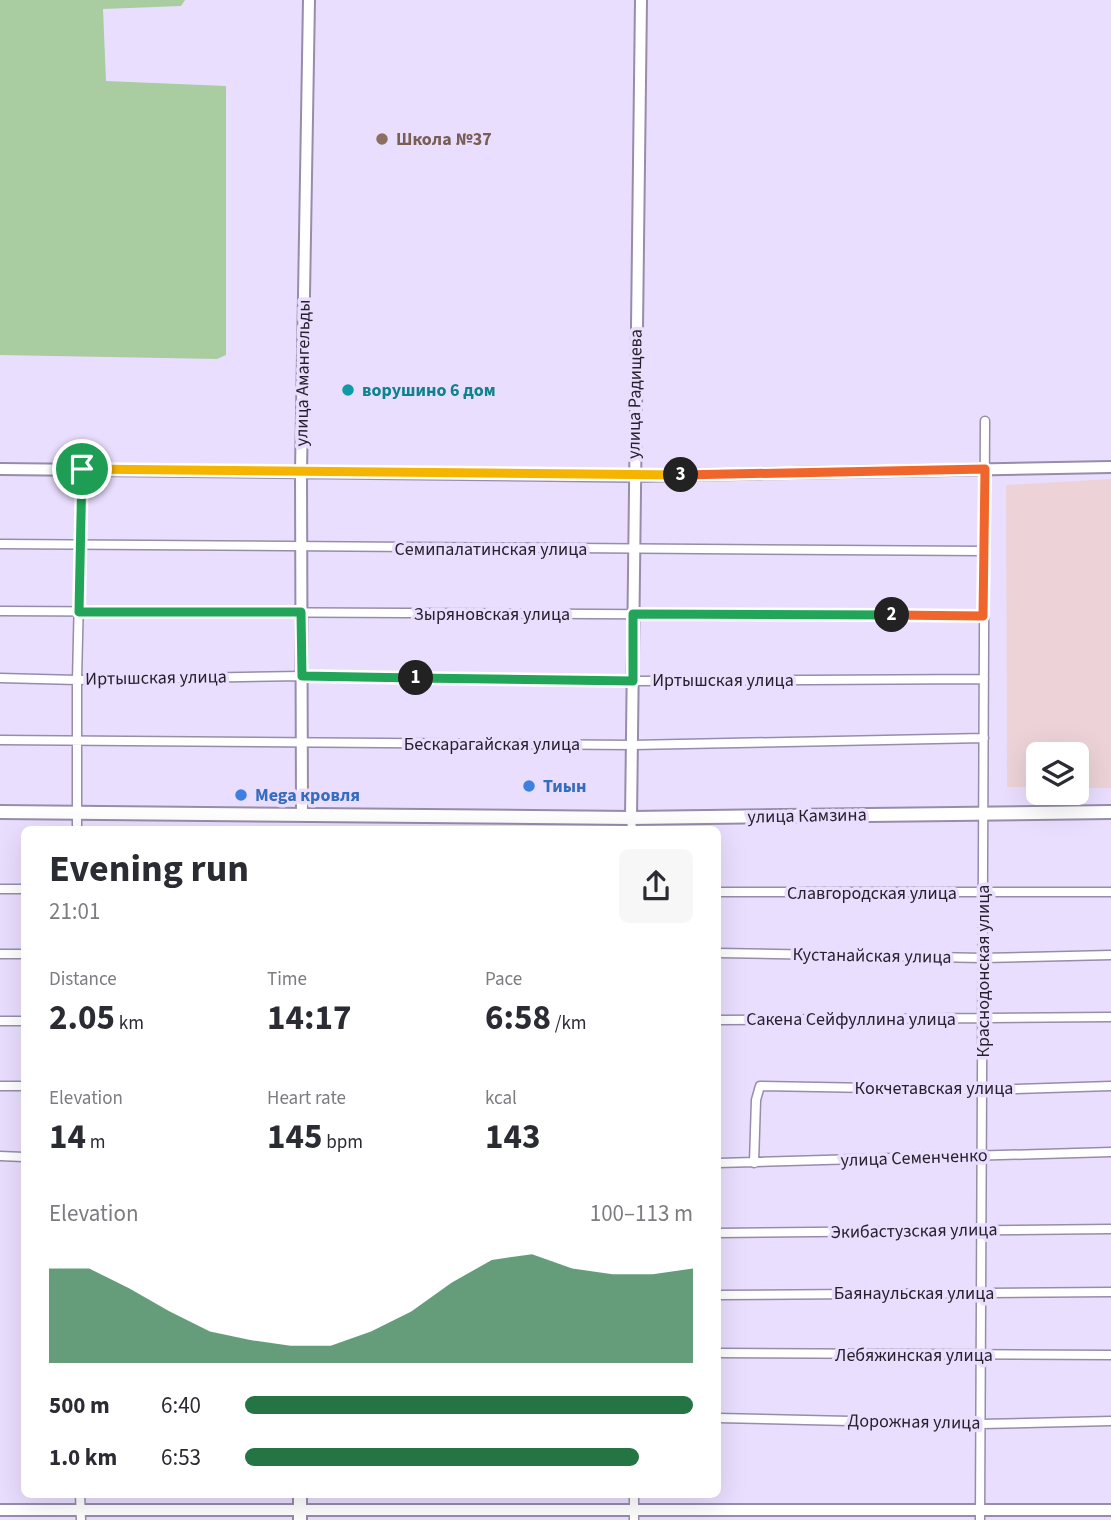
<!DOCTYPE html>
<meta charset="utf-8">
<style>
:root{--surface:#fff;--page:#f7f7f7;--text:#2b2b33;--muted:#7c7c81;--accent:#257444}
body{margin:0;font-family:"Source Sans 3",sans-serif;background:var(--page);color:var(--text);height:100vh;display:flex;flex-direction:column;font-size:26px;white-space:nowrap}
*{box-sizing:border-box;margin:0}
p{font-size:23px;color:var(--muted)}
.icon{flex:none;width:38px;height:38px;fill:none;stroke:currentColor;stroke-width:2;stroke-linecap:round;stroke-linejoin:round}
.map{position:relative;flex:1;overflow:hidden}
.sheet{position:absolute;left:21px;top:826px;width:700px;height:672px;display:flex;flex-direction:column;background:var(--surface);border-radius:10px;box-shadow:0 7px 28px #0002}
.sheet>*{flex:none}
.tools{position:absolute;left:1026px;top:742px;display:grid;gap:14px}
.tools a{display:grid;place-items:center;width:63px;height:63px;border-radius:10px;background:var(--surface);box-shadow:0 7px 28px #0002;font-size:35px}
.pin{position:absolute;display:grid;place-items:center;width:60px;height:60px;color:#fff;margin:-30px;border:4px solid #fff;border-radius:50%;box-shadow:0 2px 7px #0007}
.km{position:absolute;width:35px;height:35px;margin:-18px;border-radius:50%;background:#222;color:#fff;font-size:19px;line-height:35px;text-align:center}
.round{display:grid;place-items:center;flex:none;width:74px;height:74px;border-radius:10px;background:var(--page)}
.headline{display:flex;align-items:center;justify-content:space-between;height:119px;padding:0 28px}
h1{font-size:38px;font-weight:700;line-height:52px}
.stats{display:grid;grid-template-columns:repeat(3,1fr);gap:10px;height:119px;padding:7px 28px}
.stats div{display:grid;align-content:center}
.stats b{font-size:35px;font-weight:700}
.stats small{font-size:19px;font-weight:400}
.stats p{font-size:19px}
.chart{height:196px;padding:14px 28px}
.chart p{display:flex;justify-content:space-between}
.chart svg{width:100%;height:126px;margin-top:7px;fill:var(--accent);opacity:.7}
ul{padding:0 28px;list-style:none;font-size:23px}
li{display:grid;grid-template-columns:112px 84px 1fr;align-items:center;height:52px}
li i{height:18px;border-radius:9px;background:var(--accent)}
.map>svg:first-child{display:block}
.medical{fill:#edd3d8}
.green{fill:#a9cca1}
.lines{fill:none;stroke-linecap:round;stroke-linejoin:round}
.minor-casing{stroke:#978caa;stroke-width:11}
.tertiary-casing{stroke:#978caa;stroke-width:14}
.secondary-casing{stroke:#978caa;stroke-width:16}
.minor{stroke:#fff;stroke-width:8}
.tertiary{stroke:#fff;stroke-width:10}
.secondary{stroke:#fff;stroke-width:12}
.split-1-casing{stroke:#fff;stroke-width:14}
.split-2-casing{stroke:#fff;stroke-width:14}
.split-3-casing{stroke:#fff;stroke-width:14}
.split-4-casing{stroke:#fff;stroke-width:14}
.split-1{stroke:#22a559;stroke-width:9}
.split-2{stroke:#22a559;stroke-width:9}
.split-3{stroke:#f0652b;stroke-width:9}
.split-4{stroke:#f5b400;stroke-width:9}
.education-dot{fill:#8d6e63;stroke:#eadefe;stroke-width:2.5}
.culture-dot{fill:#0f9aa8;stroke:#eadefe;stroke-width:2.5}
.shop-dot{fill:#3f7fe0;stroke:#eadefe;stroke-width:2.5}
.labels{text-anchor:middle;dominant-baseline:central;stroke-width:7;stroke-linejoin:round;paint-order:stroke}
.education-label{font-size:18px;font-weight:bold;fill:#785e54;stroke:#eadefe;text-anchor:start}
.street-label{font-size:18px;fill:#26212d;stroke:#eadefe}
.culture-label{font-size:18px;font-weight:bold;fill:#0d838f;stroke:#eadefe;text-anchor:start}
.shop-label{font-size:18px;font-weight:bold;fill:#366cbe;stroke:#eadefe;text-anchor:start}
</style>
<div class="map">
<svg width="1111" height="1520" viewBox="0 0 1111 1520">
<rect width="100%" height="100%" fill="#eadefe"/>
<path class="medical" d="M 1111,479 L 1111,788 L 1076,788 L 1076,754 L 1038,754 L 1038,787 L 1007,787 L 1006,485 Z"/>
<path class="green" d="M 0,0 L 185,0 L 181,6 L 103,9 L 106,81 L 226,86 L 226,355 L 217,359 L 0,355 Z"/>
<g class="lines">
<defs>
<path id="minor" d="M 0,544 L 982,551
M 0,611 L 983,616
M 0,678 L 77,680 L 302,676 L 633,681 L 984,679
M 0,740 L 632,745 L 984,738
M 631,818 L 632,830
M 77,830 L 77,680 L 82,469
M 0,889 L 24,889
M 718,892 L 1111,892
M 718,953 L 983,958 L 1111,955
M 0,954 L 24,954
M 718,1020 L 1111,1017
M 0,1021 L 24,1021
M 0,1086 L 24,1086
M 0,1156 L 24,1157
M 718,1163 L 1111,1152
M 754,1163 L 756,1100 L 760,1086 L 982,1090 L 1111,1086
M 718,1233 L 1111,1229
M 718,1295 L 1111,1292
M 718,1353 L 1111,1355
M 718,1418 L 981,1424 L 1111,1421
M 80,1494 L 81,1520
M 634,1494 L 634,1520
M 980,1520 L 985,421"/>
<path id="tertiary" d="M 0,469 L 635,476 L 1111,467
M 302,815 L 301,472 L 309,0
M 631,818 L 641,0
M 0,1510 L 1111,1510"/>
<path id="secondary" d="M 0,812 L 631,818 L 1111,812
M 300,1520 L 300,1494"/>
</defs>
<use href="#minor" class="minor-casing"/>
<use href="#tertiary" class="tertiary-casing"/>
<use href="#secondary" class="secondary-casing"/>
<use href="#minor" class="minor"/>
<use href="#tertiary" class="tertiary"/>
<use href="#secondary" class="secondary"/>
</g>
<g class="lines">
<defs>
<path id="split-1" d="M 82,469 L 79,612 L 301,612 L 302,676 L 416,678"/>
<path id="split-2" d="M 416,678 L 633,681 L 633,614 L 892,615"/>
<path id="split-3" d="M 681,475 L 985,469 L 983,616 L 892,615"/>
<path id="split-4" d="M 82,469 L 681,475"/>
</defs>
<use href="#split-1" class="split-1-casing"/>
<use href="#split-2" class="split-2-casing"/>
<use href="#split-3" class="split-3-casing"/>
<use href="#split-4" class="split-4-casing"/>
<use href="#split-1" class="split-1"/>
<use href="#split-2" class="split-2"/>
<use href="#split-3" class="split-3"/>
<use href="#split-4" class="split-4"/>
</g>
<circle class="education-dot" cx="382" cy="139" r="7"/>
<circle class="culture-dot" cx="348" cy="390" r="7"/>
<g class="shop-dot">
<circle cx="529" cy="786" r="7"/>
<circle cx="241" cy="795" r="7"/>
</g>
<g class="labels">
<g class="education-label">
<text x="396" y="139">Школа №37</text>
</g>
<g class="street-label">
<text transform="translate(303 373) rotate(-89)">улица Амангельды</text>
<text transform="translate(635 394) rotate(-89)">улица Радищева</text>
<text x="491" y="549">Семипалатинская улица</text>
<text x="492" y="614">Зыряновская улица</text>
<text transform="translate(156 678) rotate(-1)">Иртышская улица</text>
<text x="723" y="680">Иртышская улица</text>
<text x="492" y="744">Бескарагайская улица</text>
<text transform="translate(807 816) rotate(-1)">улица Камзина</text>
<text x="872" y="893">Славгородская улица</text>
<text transform="translate(872 956) rotate(1)">Кустанайская улица</text>
<text transform="translate(983 971) rotate(-90)">Краснодонская улица</text>
<text x="851" y="1019">Сакена Сейфуллина улица</text>
<text x="934" y="1088">Кокчетавская улица</text>
<text transform="translate(914 1158) rotate(-2)">улица Семенченко</text>
<text transform="translate(914 1231) rotate(-1)">Экибастузская улица</text>
<text x="914" y="1293">Баянаульская улица</text>
<text x="914" y="1355">Лебяжинская улица</text>
<text transform="translate(914 1422) rotate(1)">Дорожная улица</text>
</g>
<g class="culture-label">
<text x="362" y="390">ворушино 6 дом</text>
</g>
<g class="shop-label">
<text x="543" y="786">Тиын</text>
<text x="255" y="795">Mega кровля</text>
</g>
</g>
</svg>
<div class="tools">
<a><svg class="icon" aria-label="layers" viewBox="0 0 24 24"><path d="M12 4l9 5-9 5-9-5zM3 14l9 5 9-5"/></svg></a>
</div>
<div class="pin" style="left:82px;top:469px;background:#1e9e55"><svg class="icon" aria-label="arrive" viewBox="0 0 24 24"><path d="M6 21V4h12l-3 4 3 4H6"/></svg></div>
<b class="km" style="left:416px;top:678px">1</b>
<b class="km" style="left:892px;top:615px">2</b>
<b class="km" style="left:681px;top:475px">3</b>
<section class="sheet">
<div class="headline"><div><h1>Evening run</h1><p>21:01</p></div><a class="round"><svg class="icon" aria-label="share" viewBox="0 0 24 24"><path d="M12 15V3M7 8l5-5 5 5M5 13v7h14v-7"/></svg></a></div>
<div class="stats">
<div><p>Distance</p><b>2.05<small> km</small></b></div>
<div><p>Time</p><b>14:17</b></div>
<div><p>Pace</p><b>6:58<small> /km</small></b></div>
</div>
<div class="stats">
<div><p>Elevation</p><b>14<small> m</small></b></div>
<div><p>Heart rate</p><b>145<small> bpm</small></b></div>
<div><p>kcal</p><b>143</b></div>
</div>
<div class="chart"><p><span>Elevation</span>100–113 m</p>
<svg viewBox="0 0 160 44" preserveAspectRatio="none"><path d="M0 44V11L10 11L20 18L30 26L40 33L50 36L60 38L70 38L80 33L90 26L100 16L110 8L120 6L130 11L140 13L150 13L160 11V44z"/></svg>
</div>
<ul>
<li><b>500 m</b>6:40<i style="width:100%"></i></li>
<li><b>1.0 km</b>6:53<i style="width:88%"></i></li>
</ul>
</section>
</div>
